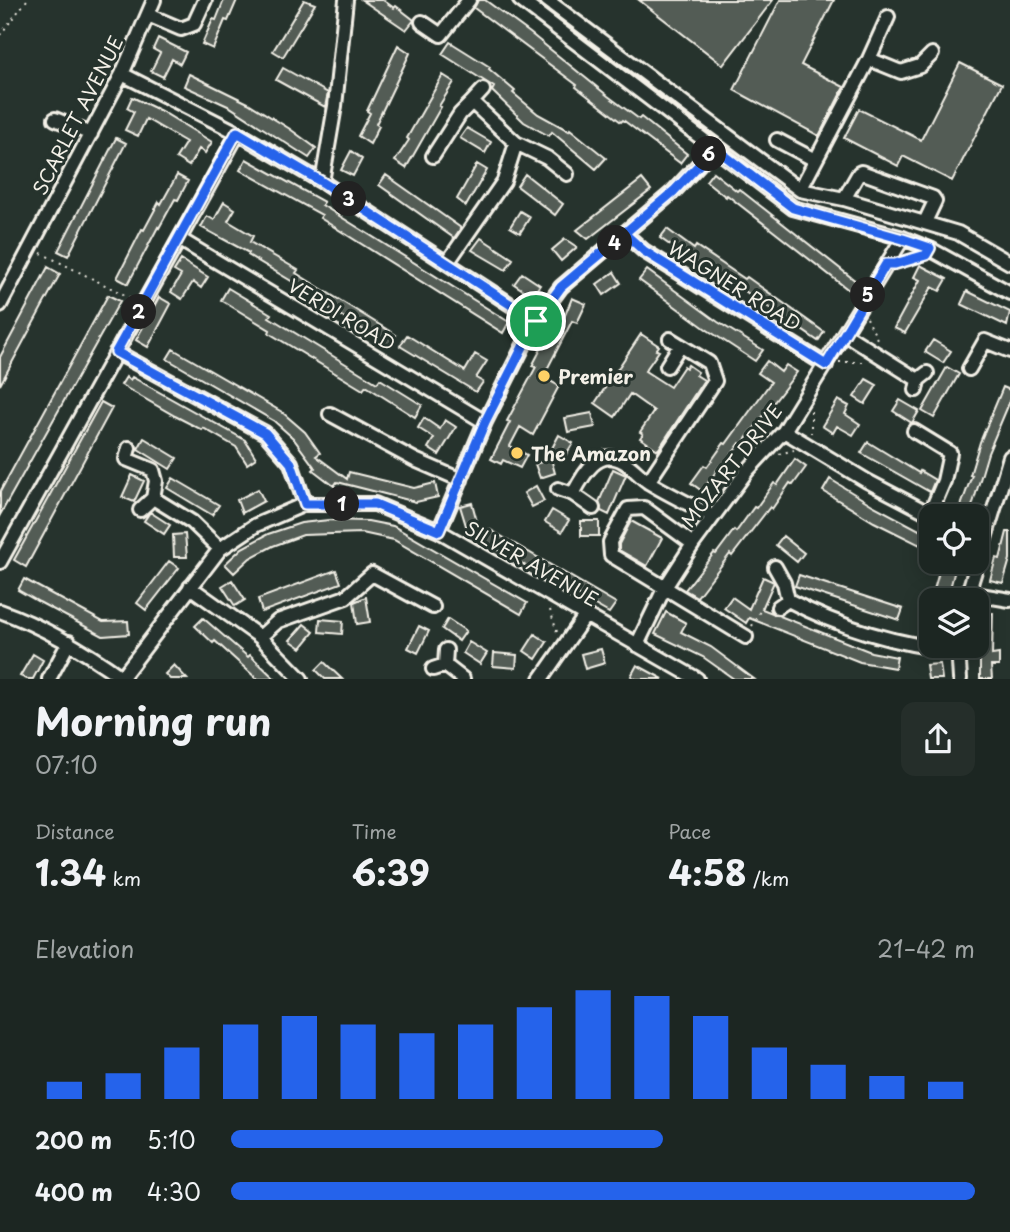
<!DOCTYPE html>
<meta charset="utf-8">
<style>
:root{--surface:#1c2622;--page:#252e2a;--text:#f1f3f6;--muted:#a0a5a5;--line:#3a4340;--accent:#2563eb}
body{margin:0;font-family:"Playpen Sans",sans-serif;background:var(--page);color:var(--text);height:100vh;display:flex;flex-direction:column;font-size:26px;white-space:nowrap}
*{box-sizing:border-box;margin:0}
p{font-size:23px;color:var(--muted)}
.icon{flex:none;width:38px;height:38px;fill:none;stroke:currentColor;stroke-width:2;stroke-linecap:round;stroke-linejoin:round}
.map{position:relative;height:679px;overflow:hidden}
.panel{display:flex;flex-direction:column;background:var(--surface);flex:1}
.panel>*{flex:none}
.tools{position:absolute;left:919px;top:504px;display:grid;gap:14px}
.tools a{display:grid;place-items:center;width:70px;height:70px;border-radius:14px;background:var(--surface);box-shadow:0 4px 18px #0003,0 0 0 2px var(--line);font-size:35px}
.pin{position:absolute;display:grid;place-items:center;width:60px;height:60px;color:#fff;margin:-30px;border:4px solid #fff;border-radius:50%;box-shadow:0 2px 7px #0007}
.km{position:absolute;width:35px;height:35px;margin:-18px;border-radius:50%;background:#222;color:#fff;font-size:19px;line-height:35px;text-align:center}
.round{display:grid;place-items:center;flex:none;width:74px;height:74px;border-radius:14px;background:var(--page)}
.summary{display:flex;align-items:center;justify-content:space-between;height:119px;padding:0 35px}
h1{font-size:38px;font-weight:700;line-height:52px}
.metrics{display:grid;grid-template-columns:repeat(3,1fr);gap:10px;height:119px;padding:7px 35px}
.metrics div{display:grid;align-content:center}
.metrics b{font-size:35px;font-weight:700}
.metrics small{font-size:19px;font-weight:400}
.metrics p{font-size:19px}
.chart{height:196px;padding:14px 35px}
.chart p{display:flex;justify-content:space-between}
.chart svg{width:100%;height:126px;margin-top:7px;stroke:var(--accent);stroke-width:6}
ul{padding:0 35px;list-style:none;font-size:23px}
li{display:grid;grid-template-columns:112px 84px 1fr;align-items:center;height:52px}
li i{height:18px;border-radius:9px;background:var(--accent)}
.map>svg:first-child{display:block}
.building{fill:#525c55;stroke:#f4f1e8;stroke-width:2}
.lines{fill:none;stroke-linecap:round;stroke-linejoin:round}
.minor-casing{stroke:#f4f1e8;stroke-width:18}
.path{stroke:#f4f1e8;stroke-width:2;stroke-dasharray:2 5;stroke-linecap:butt}
.minor{stroke:#26332d;stroke-width:12}
.route-casing{stroke:#fff;stroke-width:14}
.route{stroke:#2563eb;stroke-width:9}
.poi-dot{fill:#ffd166;stroke:#26332d;stroke-width:2.5}
.labels{text-anchor:middle;dominant-baseline:central;stroke-width:6;stroke-linejoin:round;paint-order:stroke}
.street-label{font-size:19px;fill:#f4f1e8;stroke:#26332d}
.poi-label{font-size:19px;font-weight:bold;fill:#f4f1e8;stroke:#26332d;text-anchor:start}
</style>
<div class="map">
<svg width="1010" height="679" viewBox="0 0 1010 679">
<rect width="100%" height="100%" fill="#26332d"/>
<filter id="ink" filterUnits="userSpaceOnUse"><feTurbulence type="fractalNoise" baseFrequency=".0143" numOctaves="2"/><feDisplacementMap in="SourceGraphic" scale="14" xChannelSelector="R" yChannelSelector="G"/><feConvolveMatrix kernelMatrix="1 2 1 2 8 2 1 2 1" color-interpolation-filters="sRGB"/></filter>
<g filter="url(#ink)">
<path class="building" d="M 224,0 L 237,0 L 228,21 L 225,20 L 213,49 L 202,44 L 213,19 L 216,20 Z
M 304,0 L 315,4 L 283,57 L 273,51 Z
M 362,0 L 383,0 L 394,8 L 396,6 L 414,20 L 406,30 Z
M 478,0 L 485,0 L 530,33 L 608,96 L 639,119 L 641,117 L 687,154 L 680,163 L 623,120 L 621,122 L 576,87 L 577,85 L 474,8 Z
M 639,0 L 773,0 L 723,65 Z
M 780,0 L 834,0 L 801,65 L 844,87 L 819,136 L 734,90 Z
M 158,38 L 186,52 L 180,64 L 172,59 L 163,77 L 151,71 L 160,53 L 153,49 Z
M 450,42 L 490,67 L 489,69 L 515,91 L 513,93 L 538,114 L 569,131 L 570,129 L 606,158 L 596,169 L 552,132 L 549,136 L 524,122 L 492,91 L 494,87 L 442,54 Z
M 398,45 L 410,53 L 376,124 L 379,126 L 370,144 L 358,136 L 370,113 L 367,111 Z
M 960,63 L 1002,84 L 952,181 L 903,156 L 898,166 L 844,138 L 859,109 L 921,140 Z
M 283,68 L 328,93 L 325,107 L 276,80 Z
M 189,74 L 248,103 L 290,129 L 316,148 L 309,158 L 230,107 L 184,86 Z
M 443,75 L 454,82 L 439,106 L 441,107 L 406,168 L 395,161 L 409,140 L 407,138 Z
M 132,97 L 161,111 L 212,142 L 205,153 L 199,149 L 189,166 L 176,158 L 186,142 L 146,119 L 138,136 L 125,130 L 134,112 L 127,108 Z
M 467,128 L 491,142 L 485,153 L 460,138 Z
M 116,138 L 126,143 L 68,256 L 58,251 Z
M 351,151 L 362,159 L 353,176 L 341,170 Z
M 246,159 L 324,202 L 322,205 L 509,322 L 503,333 L 320,218 L 322,215 L 240,170 Z
M 477,164 L 487,170 L 466,206 L 457,199 Z
M 713,172 L 737,191 L 739,189 L 857,282 L 850,291 L 727,195 L 726,197 L 706,181 Z
M 525,174 L 563,204 L 555,215 L 517,186 Z
M 177,175 L 188,181 L 178,200 L 175,199 L 159,228 L 158,227 L 128,284 L 117,278 L 142,229 L 144,230 L 159,202 L 161,204 Z
M 386,175 L 461,228 L 454,238 L 379,185 Z
M 642,179 L 651,190 L 588,239 L 577,230 Z
M 224,202 L 235,209 L 228,221 L 253,236 L 250,242 L 298,270 L 296,273 L 396,335 L 390,346 L 296,288 L 298,285 L 248,255 L 249,253 L 201,227 L 207,216 L 214,220 Z
M 520,211 L 530,217 L 520,233 L 510,227 Z
M 667,229 L 694,249 L 696,246 L 745,279 L 747,277 L 824,332 L 818,341 L 733,283 L 732,285 L 708,268 L 707,270 L 681,253 L 660,238 Z
M 481,238 L 513,259 L 506,270 L 472,250 Z
M 565,239 L 577,247 L 561,261 L 552,250 Z
M 181,260 L 208,277 L 201,288 L 193,282 L 182,299 L 171,292 L 181,275 L 174,271 Z
M 920,265 L 947,279 L 940,291 L 932,287 L 905,333 L 894,328 L 920,280 L 914,277 Z
M 48,267 L 60,274 L 0,385 L 0,357 Z
M 647,270 L 718,322 L 763,350 L 755,361 L 706,329 L 639,280 Z
M 614,272 L 621,283 L 604,295 L 597,284 Z
M 522,273 L 540,285 L 532,296 L 514,284 Z
M 228,288 L 271,314 L 269,317 L 377,383 L 380,379 L 422,405 L 415,417 L 366,386 L 363,390 L 269,333 L 270,330 L 221,300 Z
M 967,291 L 1010,312 L 1007,326 L 961,304 Z
M 108,295 L 120,301 L 0,515 L 0,492 Z
M 159,297 L 171,304 L 148,347 L 136,340 Z
M 572,298 L 586,304 L 577,323 L 572,321 L 543,377 L 559,386 L 533,435 L 520,427 L 510,446 L 527,455 L 520,468 L 503,460 L 501,464 L 491,459 L 510,422 L 507,421 L 536,367 L 532,366 L 542,347 L 556,323 L 561,325 Z
M 641,334 L 659,346 L 656,350 L 659,351 L 645,371 L 670,387 L 684,366 L 686,368 L 688,365 L 698,372 L 696,375 L 704,380 L 658,450 L 640,438 L 643,434 L 640,432 L 654,411 L 630,394 L 615,417 L 595,403 Z
M 407,335 L 465,371 L 475,354 L 487,361 L 476,378 L 483,382 L 476,392 L 400,346 Z
M 933,340 L 951,351 L 943,363 L 925,352 Z
M 173,349 L 282,412 L 305,432 L 320,453 L 316,456 L 347,479 L 349,472 L 414,488 L 435,483 L 438,497 L 416,502 L 337,482 L 334,486 L 313,470 L 315,468 L 293,438 L 274,421 L 167,359 Z
M 767,361 L 781,372 L 786,365 L 797,372 L 742,444 L 740,443 L 722,468 L 720,466 L 702,491 L 691,483 L 704,465 L 707,467 L 724,443 L 726,444 L 771,382 L 758,373 Z
M 947,367 L 959,374 L 934,418 L 922,411 Z
M 126,377 L 130,380 L 132,377 L 245,440 L 256,458 L 247,464 L 236,447 L 203,428 L 202,430 L 175,416 L 121,385 Z
M 866,379 L 877,385 L 865,404 L 854,397 Z
M 1003,387 L 1010,390 L 1010,401 L 988,453 L 971,510 L 961,506 L 972,475 L 970,475 L 980,442 Z
M 838,400 L 849,406 L 845,414 L 860,424 L 853,435 L 837,426 L 833,433 L 822,426 Z
M 900,400 L 919,411 L 912,423 L 893,411 Z
M 101,402 L 112,408 L 26,567 L 14,560 Z
M 592,413 L 595,427 L 568,432 L 565,418 Z
M 424,418 L 440,429 L 445,420 L 456,427 L 439,455 L 428,448 L 434,438 L 418,428 Z
M 559,435 L 573,443 L 565,456 L 551,450 Z
M 144,438 L 177,458 L 170,469 L 138,449 Z
M 868,442 L 919,473 L 920,471 L 935,480 L 930,492 L 861,453 Z
M 551,459 L 555,473 L 540,478 L 535,464 Z
M 795,459 L 806,467 L 793,485 L 790,483 L 772,509 L 770,507 L 732,556 L 730,554 L 697,597 L 685,590 L 714,553 L 716,554 L 734,530 L 736,532 L 754,507 L 756,508 L 774,483 L 777,485 Z
M 613,469 L 626,475 L 609,515 L 601,511 L 599,502 Z
M 132,475 L 144,481 L 134,502 L 122,497 Z
M 173,478 L 219,505 L 212,515 L 167,488 Z
M 830,479 L 874,506 L 925,533 L 920,545 L 874,522 L 823,491 Z
M 536,486 L 544,501 L 532,507 L 524,493 Z
M 258,489 L 264,501 L 242,513 L 237,500 Z
M 472,503 L 479,529 L 468,532 L 460,506 Z
M 552,510 L 569,520 L 562,532 L 545,522 Z
M 150,512 L 170,525 L 164,534 L 144,521 Z
M 329,520 L 368,521 L 393,526 L 527,603 L 521,614 L 394,540 L 362,533 L 303,535 L 273,546 L 250,558 L 234,573 L 225,564 L 242,548 L 268,534 L 301,523 Z
M 581,521 L 599,521 L 599,536 L 581,536 Z
M 631,521 L 662,538 L 647,566 L 619,550 L 619,544 Z
M 489,529 L 616,603 L 609,613 L 482,541 Z
M 1007,532 L 1010,532 L 1010,559 L 1003,583 L 990,580 L 996,558 L 1000,559 Z
M 185,534 L 187,557 L 174,557 L 173,535 Z
M 783,536 L 804,553 L 797,562 L 776,545 Z
M 169,561 L 179,568 L 146,610 L 137,603 Z
M 944,562 L 957,562 L 948,596 L 933,593 L 939,572 L 942,572 Z
M 336,570 L 341,583 L 262,612 L 258,599 Z
M 799,575 L 903,609 L 899,620 L 795,586 Z
M 763,577 L 774,582 L 762,609 L 871,652 L 897,657 L 895,668 L 860,662 L 749,618 L 746,623 L 724,608 L 732,597 L 749,609 Z
M 24,579 L 103,622 L 128,621 L 129,634 L 103,636 L 39,602 L 18,590 Z
M 232,580 L 245,600 L 235,606 L 222,586 Z
M 366,597 L 370,622 L 357,624 L 354,602 Z
M 666,612 L 686,623 L 681,632 L 711,647 L 754,679 L 734,679 L 703,657 L 655,634 Z
M 993,613 L 992,655 L 999,654 L 999,666 L 991,666 L 992,679 L 980,679 L 980,614 Z
M 203,618 L 248,657 L 250,655 L 275,679 L 257,679 L 215,641 L 213,643 L 195,626 Z
M 320,619 L 343,621 L 342,634 L 319,632 Z
M 448,619 L 466,631 L 459,641 L 442,629 Z
M 304,624 L 314,632 L 301,648 L 290,640 Z
M 419,626 L 429,631 L 418,653 L 408,648 Z
M 535,634 L 547,642 L 536,659 L 524,651 Z
M 469,642 L 487,653 L 480,664 L 463,653 Z
M 601,649 L 605,663 L 585,669 L 581,654 Z
M 494,653 L 517,655 L 516,668 L 493,666 Z
M 33,654 L 43,660 L 33,679 L 27,679 L 20,676 Z
M 324,662 L 342,679 L 325,679 L 316,670 Z
M 940,664 L 942,679 L 928,679 L 926,665 Z
M 174,665 L 187,679 L 170,679 L 165,674 Z
M 637,665 L 663,679 L 636,679 L 631,676 Z"/>
<g class="lines">
<defs>
<path id="minor" d="M 520,0 L 793,208 L 903,238 L 930,249 L 1010,293
M 547,0 L 800,190 L 844,199 L 958,233 L 1010,263
M 148,15 L 181,29 L 194,24 L 205,0
M 422,22 L 441,35 L 469,0
M 869,59 L 901,72 L 920,66 L 932,54
M 122,74 L 238,133 L 322,182 L 536,321
M 55,119 L 91,134
M 777,140 L 815,160
M 516,143 L 547,158 L 567,174
M 433,156 L 460,114 L 472,102
M 322,182 L 335,106 L 346,0
M 800,190 L 869,59 L 888,17
M 844,199 L 859,173 L 861,172 L 933,198 L 935,201 L 925,222
M 625,234 L 644,251 L 826,365
M 179,239 L 485,422
M 447,263 L 504,181 L 516,143 L 472,102 L 483,90
M 0,305 L 122,74 L 154,0
M 845,334 L 918,380
M 116,352 L 265,433 L 291,463 L 305,504
M 667,366 L 679,347
M 969,369 L 985,341 L 1010,351
M 916,390 L 918,380 L 927,373
M 330,414 L 415,460 L 461,480
M 784,431 L 867,481 L 934,516
M 914,431 L 950,453 L 944,481 L 930,514
M 129,448 L 126,459 L 153,470 L 156,481 L 153,498
M 648,482 L 715,381 L 709,363 L 670,339
M 558,489 L 573,494 L 593,508
M 573,494 C 583,475 598,446 624,462 C 634,468 640,477 650,483 C 670,495 691,505 712,516
M 140,510 L 153,498 L 192,522 L 220,549
M 439,531 L 485,422 L 536,321 L 561,287 L 674,191 L 714,148
M 693,544 L 644,508 L 628,509 L 610,542 L 611,555 L 746,637
M 0,562 L 238,133
M 775,567 L 784,583 L 788,600
M 190,587 L 260,637 L 301,679
M 968,593 L 1010,600
M 966,600 L 1010,457
M 778,607 L 788,600 C 841,628 899,645 958,651
M 0,611 C 45,627 85,651 124,679
M 260,637 L 278,621 L 346,597 L 372,574 L 433,607
M 637,645 L 664,589 L 693,544 L 747,471 L 784,431 L 903,238
M 958,646 L 960,679
M 445,665 L 446,650
M 433,669 L 445,665 L 463,679
M 122,677 L 220,549 L 256,525 L 305,504 L 375,504 L 439,531 L 697,679
M 49,679 L 69,642
M 541,679 L 585,616"/>
</defs>
<use href="#minor" class="minor-casing"/>
<path class="path" d="M 0,35 L 27,0
M 41,253 L 133,299
M 901,262 L 919,257
M 867,318 L 878,341
M 839,362 L 865,362
M 811,411 L 811,433
M 779,454 L 794,450
M 550,610 L 558,635
M 752,626 L 762,607 L 766,607"/>
<use href="#minor" class="minor"/>
</g>
</g>
<g class="lines" filter="url(#ink)">
<defs>
<path id="route" d="M 536,321 L 485,422 L 439,531 L 375,504 L 305,504 L 291,463 L 265,433 L 116,352 L 237,132 L 322,182 L 536,321 L 561,287 L 625,234 L 644,251 L 826,365 L 886,264 L 895,264 L 926,255 L 930,248 L 903,239 L 793,208 L 715,148 L 674,191 L 561,287 L 536,321"/>
</defs>
<use href="#route" class="route-casing"/>
<use href="#route" class="route"/>
</g>
<g class="poi-dot">
<circle cx="544" cy="376" r="7"/>
<circle cx="517" cy="453" r="7"/>
</g>
<g class="labels">
<g class="street-label">
<text transform="translate(77 115) rotate(-63)">SCARLET AVENUE</text>
<text transform="translate(735 285) rotate(32)">WAGNER ROAD</text>
<text transform="translate(342 314) rotate(31)">VERDI ROAD</text>
<text transform="translate(731 465) rotate(-52)">MOZART DRIVE</text>
<text transform="translate(532 563) rotate(30)">SILVER AVENUE</text>
</g>
<g class="poi-label">
<text x="558" y="376">Premier</text>
<text x="531" y="453">The Amazon</text>
</g>
</g>
</svg>
<div class="tools">
<a><svg class="icon" aria-label="locate" viewBox="0 0 24 24"><circle cx="12" cy="12" r="6"/><path d="M12 2v4M12 18v4M2 12h4M18 12h4"/></svg></a>
<a><svg class="icon" aria-label="layers" viewBox="0 0 24 24"><path d="M12 4l9 5-9 5-9-5zM3 14l9 5 9-5"/></svg></a>
</div>
<div class="pin" style="left:536px;top:321px;background:#1e9e55"><svg class="icon" aria-label="arrive" viewBox="0 0 24 24"><path d="M6 21V4h12l-3 4 3 4H6"/></svg></div>
<b class="km" style="left:342px;top:504px">1</b>
<b class="km" style="left:139px;top:312px">2</b>
<b class="km" style="left:349px;top:199px">3</b>
<b class="km" style="left:615px;top:243px">4</b>
<b class="km" style="left:868px;top:295px">5</b>
<b class="km" style="left:709px;top:154px">6</b>
</div>
<section class="panel">
<div class="summary"><div><h1>Morning run</h1><p>07:10</p></div><a class="round"><svg class="icon" aria-label="share" viewBox="0 0 24 24"><path d="M12 15V3M7 8l5-5 5 5M5 13v7h14v-7"/></svg></a></div>
<div class="metrics">
<div><p>Distance</p><b>1.34<small> km</small></b></div>
<div><p>Time</p><b>6:39</b></div>
<div><p>Pace</p><b>4:58<small> /km</small></b></div>
</div>
<div class="chart"><p><span>Elevation</span>21–42 m</p>
<svg viewBox="0 0 160 44" preserveAspectRatio="none"><path d="M5 44V38M15 44V35M25 44V26M35 44V18M45 44V15M55 44V18M65 44V21M75 44V18M85 44V12M95 44V6M105 44V8M115 44V15M125 44V26M135 44V32M145 44V36M155 44V38"/></svg>
</div>
<ul>
<li><b>200 m</b>5:10<i style="width:58%"></i></li>
<li><b>400 m</b>4:30<i style="width:100%"></i></li>
</ul>
</section>
